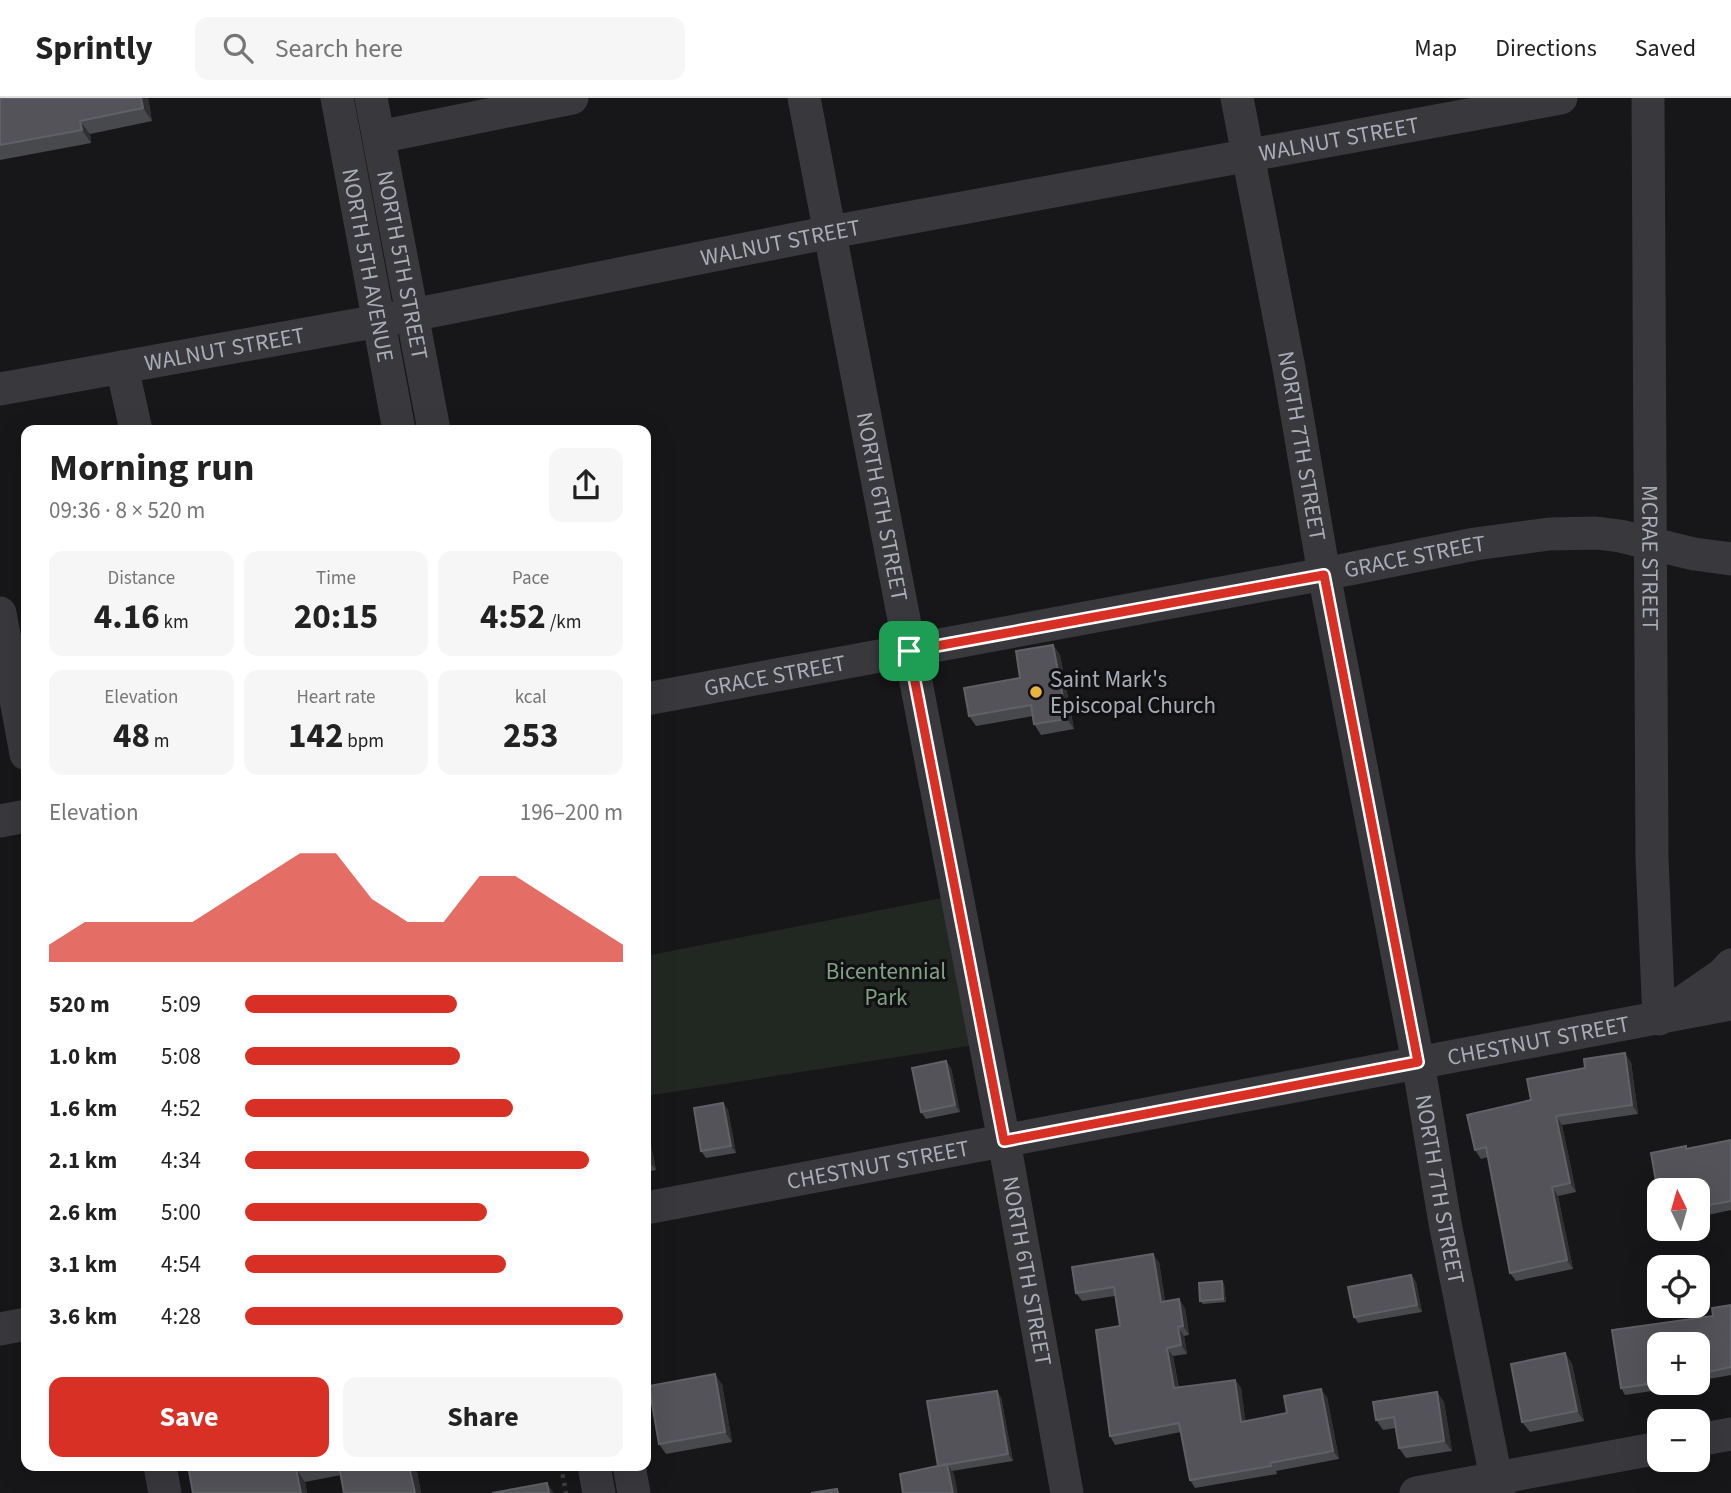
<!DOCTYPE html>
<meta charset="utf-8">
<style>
:root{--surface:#fff;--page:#f6f6f6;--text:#222;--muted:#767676;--line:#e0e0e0;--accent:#d93025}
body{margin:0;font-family:"Source Sans 3",sans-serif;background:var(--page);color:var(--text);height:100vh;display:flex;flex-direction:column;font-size:26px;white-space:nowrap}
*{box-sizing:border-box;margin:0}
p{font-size:23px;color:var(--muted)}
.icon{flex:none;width:38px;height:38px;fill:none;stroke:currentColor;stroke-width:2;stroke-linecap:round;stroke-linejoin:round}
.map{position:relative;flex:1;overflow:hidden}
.side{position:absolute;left:21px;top:327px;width:630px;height:1046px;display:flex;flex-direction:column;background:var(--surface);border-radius:14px;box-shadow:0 7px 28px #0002}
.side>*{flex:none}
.needle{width:46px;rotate:355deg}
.controls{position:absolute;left:1647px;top:1080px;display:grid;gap:14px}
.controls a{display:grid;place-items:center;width:63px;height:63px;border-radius:14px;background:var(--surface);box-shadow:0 7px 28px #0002;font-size:35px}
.pin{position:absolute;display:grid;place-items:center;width:60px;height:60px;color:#fff;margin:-30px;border-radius:14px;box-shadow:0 4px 10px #0006}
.round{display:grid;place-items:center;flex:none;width:74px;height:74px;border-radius:14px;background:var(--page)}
.headline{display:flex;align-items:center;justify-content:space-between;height:119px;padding:0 28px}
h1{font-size:38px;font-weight:700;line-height:52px}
.figures{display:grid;grid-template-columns:repeat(3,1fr);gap:10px;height:119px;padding:7px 28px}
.figures div{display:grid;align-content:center;border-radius:14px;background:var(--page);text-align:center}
.figures b{font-size:35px;font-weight:700}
.figures small{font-size:19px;font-weight:400}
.figures p{font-size:19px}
.chart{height:196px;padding:14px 28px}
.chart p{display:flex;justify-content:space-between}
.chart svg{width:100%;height:126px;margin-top:7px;fill:var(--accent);opacity:.7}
.button{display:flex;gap:14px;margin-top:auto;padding:14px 28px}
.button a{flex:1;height:80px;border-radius:14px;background:var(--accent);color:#fff;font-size:28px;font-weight:700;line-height:80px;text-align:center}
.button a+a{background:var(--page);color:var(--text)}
ul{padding:0 28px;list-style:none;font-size:23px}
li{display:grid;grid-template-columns:112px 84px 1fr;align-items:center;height:52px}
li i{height:18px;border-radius:9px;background:var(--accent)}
header{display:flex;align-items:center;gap:42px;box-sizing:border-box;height:98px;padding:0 35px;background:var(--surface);border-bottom:2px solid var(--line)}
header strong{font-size:33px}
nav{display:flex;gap:38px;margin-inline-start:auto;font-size:24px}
.search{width:490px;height:63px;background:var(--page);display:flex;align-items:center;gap:18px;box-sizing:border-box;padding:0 24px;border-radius:14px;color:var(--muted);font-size:26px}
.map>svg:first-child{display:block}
.green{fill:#212822}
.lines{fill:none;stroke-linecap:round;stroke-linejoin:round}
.path{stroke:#3e3f44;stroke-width:4.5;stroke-dasharray:3.5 5;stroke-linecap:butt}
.minor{stroke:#38383d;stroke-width:33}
.wall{fill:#48494d}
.shaded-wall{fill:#303033}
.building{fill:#535359;stroke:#606168;stroke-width:2}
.route-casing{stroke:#fff;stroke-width:14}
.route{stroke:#d93025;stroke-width:9}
.poi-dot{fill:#ebb43c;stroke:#111113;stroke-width:2.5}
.labels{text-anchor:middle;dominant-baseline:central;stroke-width:6;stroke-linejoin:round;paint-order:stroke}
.street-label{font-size:23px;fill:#a9adb8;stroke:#111113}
.poi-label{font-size:23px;fill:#a9adb8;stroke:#111113;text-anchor:start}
.park-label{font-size:23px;fill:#81a284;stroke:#111113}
</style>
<header>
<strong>Sprintly</strong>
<div class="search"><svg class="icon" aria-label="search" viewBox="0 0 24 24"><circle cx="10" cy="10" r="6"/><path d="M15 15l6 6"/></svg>Search here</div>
<nav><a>Map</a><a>Directions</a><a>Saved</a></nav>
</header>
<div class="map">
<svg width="1731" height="1395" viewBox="0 0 1731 1395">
<rect width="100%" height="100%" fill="#171618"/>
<path class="green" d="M 952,798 L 981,946 L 646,998 L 646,858 Z"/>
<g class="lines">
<path class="path" d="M 561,1368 L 566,1395"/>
<g class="minor">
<path id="s1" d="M 337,0 L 399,332"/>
<path id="s2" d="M 371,0 L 434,332"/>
<path id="s3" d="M 804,0 L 1004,1043 L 1067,1395"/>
<path id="s4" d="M 1237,0 L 1289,270 L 1324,476 L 1418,964 L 1445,1125 L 1499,1395"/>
<path id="s5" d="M 1648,0 L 1652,761 L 1659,921"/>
<path d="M 379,39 L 572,0"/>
<path d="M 122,269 L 136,332"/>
<path id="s6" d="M 0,291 L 412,217 L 831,134 L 1561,0"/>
<path d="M 0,515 L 26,656"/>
<path id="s7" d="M 646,601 L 1324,476 L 1475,446 L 1549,436 L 1596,435 L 1620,438 L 1694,456 L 1731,461"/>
<path d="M 0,723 L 26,718"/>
<path d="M 1669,913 L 1723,876 L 1731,867"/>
<path id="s8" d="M 646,1110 L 1731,906"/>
<path d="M 0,1231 L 26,1226"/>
<path d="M 1698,1342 L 1731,1336"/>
<path d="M 160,1368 L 165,1395"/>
<path d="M 594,1368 L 599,1395"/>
<path d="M 629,1368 L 634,1395"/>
<path d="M 1416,1395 L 1659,1350"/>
</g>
</g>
<path class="wall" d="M 0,0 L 148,0 L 152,23 L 90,36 L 91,45 L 0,62 Z
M 1053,547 L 1060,557 L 1074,631 L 1041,637 L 1034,626 L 1033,618 L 976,628 L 969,618 L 1020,580 Z
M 946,963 L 951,970 L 960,1014 L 926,1021 L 921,1014 Z
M 1631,964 L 1638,1016 L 1562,1027 L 1576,1094 L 1558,1098 L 1573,1171 L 1516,1183 L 1510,1175 L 1488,1059 L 1481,1061 L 1475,1052 L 1531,1002 Z
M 723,1005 L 728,1012 L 736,1055 L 706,1060 L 701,1053 Z
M 646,1023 L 656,1072 L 646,1074 Z
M 1731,1042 L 1731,1112 L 1703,1118 L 1705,1133 L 1670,1139 L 1664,1130 L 1698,1130 L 1698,1092 L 1687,1051 Z
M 1159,1164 L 1165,1204 L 1185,1210 L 1189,1237 L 1184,1238 L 1187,1256 L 1173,1258 L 1179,1290 L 1235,1282 L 1241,1290 L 1245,1323 L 1287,1315 L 1327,1299 L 1339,1361 L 1276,1373 L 1277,1376 L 1195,1390 L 1190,1382 L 1181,1334 L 1115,1347 L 1110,1338 L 1120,1228 L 1115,1198 L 1082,1203 L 1076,1195 Z
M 1411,1177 L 1416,1184 L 1422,1214 L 1358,1225 L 1354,1219 Z
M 1222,1183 L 1224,1186 L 1226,1204 L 1203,1206 L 1200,1203 Z
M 1731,1207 L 1731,1277 L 1698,1283 L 1698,1246 L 1659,1246 L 1659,1284 L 1688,1284 L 1659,1289 L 1659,1292 L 1625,1297 L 1621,1290 L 1612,1232 L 1713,1218 L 1712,1210 Z
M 1565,1255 L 1572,1266 L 1584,1323 L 1530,1334 L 1522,1324 Z
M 722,1286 L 732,1344 L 666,1356 L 659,1346 Z
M 1437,1294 L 1444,1304 L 1452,1353 L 1406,1360 L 1399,1350 L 1396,1330 L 1383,1332 L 1376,1322 Z
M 1001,1299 L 1013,1363 L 952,1373 L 954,1376 L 938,1368 Z
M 188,1368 L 416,1368 L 421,1395 L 344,1395 L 341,1377 L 305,1384 L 307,1395 L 193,1395 Z"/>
<path class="shaded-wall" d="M 141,0 L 148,0 L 152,23 L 143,10 Z
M 80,23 L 90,36 L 91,45 L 82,32 Z
M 1053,547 L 1060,557 L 1074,631 L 1067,621 Z
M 1625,955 L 1631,964 L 1638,1016 L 1632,1007 Z
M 946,963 L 951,970 L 960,1014 L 955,1007 Z
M 723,1005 L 728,1012 L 736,1055 L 731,1048 Z
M 1556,1018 L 1562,1027 L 1576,1094 L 1570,1085 Z
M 646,1023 L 656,1072 L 648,1062 L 646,1049 Z
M 1552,1089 L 1558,1098 L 1573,1171 L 1567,1162 Z
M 1698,1110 L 1703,1118 L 1705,1133 L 1700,1125 Z
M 1153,1156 L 1159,1164 L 1167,1213 L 1161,1204 Z
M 1411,1177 L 1416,1184 L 1422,1214 L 1417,1207 Z
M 1222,1183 L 1224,1186 L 1226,1204 L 1223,1201 Z
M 1179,1201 L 1185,1210 L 1189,1237 L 1183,1228 Z
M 1178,1229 L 1184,1238 L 1187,1256 L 1181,1247 Z
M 1167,1250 L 1173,1258 L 1180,1299 L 1174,1290 Z
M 1565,1255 L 1572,1266 L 1584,1323 L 1577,1313 Z
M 715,1276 L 722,1286 L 732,1344 L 725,1334 Z
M 1235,1282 L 1241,1290 L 1247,1332 L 1241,1324 Z
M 1321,1291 L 1327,1299 L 1339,1361 L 1333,1353 Z
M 997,1293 L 1001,1299 L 1013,1363 L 1008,1356 Z
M 1437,1294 L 1444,1304 L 1452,1353 L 1444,1343 Z
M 947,1366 L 954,1376 L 958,1395 L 953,1395 Z
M 409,1368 L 416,1368 L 421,1395 L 415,1395 Z
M 296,1371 L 305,1384 L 307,1395 L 301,1395 Z
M 547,1385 L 554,1395 L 549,1395 Z"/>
<path class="building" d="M 0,0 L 141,0 L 143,10 L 80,23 L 82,32 L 0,47 Z
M 1053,547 L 1067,621 L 1034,626 L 1031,607 L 969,618 L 964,590 L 1020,580 L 1016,553 Z
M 1625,955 L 1632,1007 L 1556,1018 L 1570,1085 L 1552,1089 L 1567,1162 L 1510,1175 L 1486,1049 L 1475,1052 L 1467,1017 L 1531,1002 L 1527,981 L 1585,970 L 1584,961 Z
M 946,963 L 955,1007 L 921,1014 L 912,970 Z
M 723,1005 L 731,1048 L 701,1053 L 694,1010 Z
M 1731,1042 L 1731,1103 L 1698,1109 L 1698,1092 L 1659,1092 L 1659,1101 L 1651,1055 L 1686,1048 L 1686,1051 Z
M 646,1049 L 648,1062 L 646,1063 Z
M 1153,1156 L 1161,1204 L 1179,1201 L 1183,1228 L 1178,1229 L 1181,1247 L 1167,1250 L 1174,1290 L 1235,1282 L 1241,1324 L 1287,1315 L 1284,1298 L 1321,1291 L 1333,1353 L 1270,1365 L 1271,1368 L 1190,1382 L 1179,1325 L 1110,1338 L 1096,1232 L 1120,1228 L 1114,1189 L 1076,1195 L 1072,1169 Z
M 1411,1177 L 1417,1207 L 1354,1219 L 1348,1189 Z
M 1222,1183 L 1223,1201 L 1200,1203 L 1199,1185 Z
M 1731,1207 L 1731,1269 L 1698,1276 L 1698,1246 L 1659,1246 L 1659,1281 L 1654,1282 L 1655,1285 L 1621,1290 L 1612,1232 L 1713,1218 L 1712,1210 Z
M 1565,1255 L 1577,1313 L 1522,1324 L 1511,1266 Z
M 715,1276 L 725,1334 L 659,1346 L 649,1288 Z
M 997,1293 L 1008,1356 L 938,1368 L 927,1303 Z
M 1437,1294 L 1444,1343 L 1399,1350 L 1394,1319 L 1376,1322 L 1373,1304 Z
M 947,1366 L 953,1395 L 903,1395 L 900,1376 Z
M 188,1368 L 311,1368 L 296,1371 L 301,1395 L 193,1395 Z
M 339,1368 L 409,1368 L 415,1395 L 344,1395 Z
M 547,1385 L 549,1395 L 492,1395 Z
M 837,1391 L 838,1395 L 811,1395 Z"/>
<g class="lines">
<defs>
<path id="route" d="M 1324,477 L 1418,964 L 1004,1043 L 909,553 Z"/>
</defs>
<use href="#route" class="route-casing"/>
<use href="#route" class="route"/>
</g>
<circle class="poi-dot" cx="1036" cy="594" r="7"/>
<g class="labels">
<g class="street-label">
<text stroke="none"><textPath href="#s6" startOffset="1362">WALNUT STREET</textPath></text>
<text stroke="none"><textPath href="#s6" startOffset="794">WALNUT STREET</textPath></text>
<text stroke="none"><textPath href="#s1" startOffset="170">NORTH 5TH AVENUE</textPath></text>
<text stroke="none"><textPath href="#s2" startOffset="170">NORTH 5TH STREET</textPath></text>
<text stroke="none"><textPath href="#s6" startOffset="228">WALNUT STREET</textPath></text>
<text stroke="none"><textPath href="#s4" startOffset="354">NORTH 7TH STREET</textPath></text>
<text stroke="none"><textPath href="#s3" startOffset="416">NORTH 6TH STREET</textPath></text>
<text stroke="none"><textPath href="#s7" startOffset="782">GRACE STREET</textPath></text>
<text stroke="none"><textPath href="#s5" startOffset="460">MCRAE STREET</textPath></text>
<text stroke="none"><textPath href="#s7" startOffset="131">GRACE STREET</textPath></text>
<text stroke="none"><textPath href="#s8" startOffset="908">CHESTNUT STREET</textPath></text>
<text stroke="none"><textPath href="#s8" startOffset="236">CHESTNUT STREET</textPath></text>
<text stroke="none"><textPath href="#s4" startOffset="1110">NORTH 7TH STREET</textPath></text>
<text stroke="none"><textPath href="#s3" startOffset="1194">NORTH 6TH STREET</textPath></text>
</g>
<g class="poi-label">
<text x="1050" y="581">Saint Mark's<tspan x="1050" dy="26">Episcopal Church</tspan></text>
</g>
<g class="park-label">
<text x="886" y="873">Bicentennial<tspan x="886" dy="26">Park</tspan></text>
</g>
</g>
</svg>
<div class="controls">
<a><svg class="needle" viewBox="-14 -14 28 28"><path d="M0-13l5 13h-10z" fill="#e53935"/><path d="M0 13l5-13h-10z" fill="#767676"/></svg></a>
<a><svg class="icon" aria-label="locate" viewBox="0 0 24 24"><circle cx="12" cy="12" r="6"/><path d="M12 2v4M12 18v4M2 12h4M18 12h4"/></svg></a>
<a>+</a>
<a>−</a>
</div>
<div class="pin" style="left:909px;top:553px;background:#1e9e55"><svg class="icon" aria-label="arrive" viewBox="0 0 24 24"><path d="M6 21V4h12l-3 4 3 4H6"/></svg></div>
<section class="side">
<div class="headline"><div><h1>Morning run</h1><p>09:36 · 8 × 520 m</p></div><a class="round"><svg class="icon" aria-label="share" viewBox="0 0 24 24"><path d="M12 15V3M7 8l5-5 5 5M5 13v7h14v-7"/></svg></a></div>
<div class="figures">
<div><p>Distance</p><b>4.16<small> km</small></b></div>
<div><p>Time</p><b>20:15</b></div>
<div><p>Pace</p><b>4:52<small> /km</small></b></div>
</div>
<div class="figures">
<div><p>Elevation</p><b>48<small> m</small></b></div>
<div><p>Heart rate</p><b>142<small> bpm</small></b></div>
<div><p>kcal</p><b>253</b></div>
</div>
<div class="chart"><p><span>Elevation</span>196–200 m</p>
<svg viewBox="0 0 160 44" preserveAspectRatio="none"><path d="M0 44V38L10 30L20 30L30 30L40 30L50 22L60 14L70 6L80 6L90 22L100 30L110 30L120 14L130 14L140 22L150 30L160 38V44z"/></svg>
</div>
<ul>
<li><b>520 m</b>5:09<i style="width:56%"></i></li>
<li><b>1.0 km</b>5:08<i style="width:57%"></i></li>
<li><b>1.6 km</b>4:52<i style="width:71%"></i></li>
<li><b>2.1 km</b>4:34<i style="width:91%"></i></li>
<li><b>2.6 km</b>5:00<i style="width:64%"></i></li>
<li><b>3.1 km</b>4:54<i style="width:69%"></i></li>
<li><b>3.6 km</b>4:28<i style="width:100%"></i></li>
</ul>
<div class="button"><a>Save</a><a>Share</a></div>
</section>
</div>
